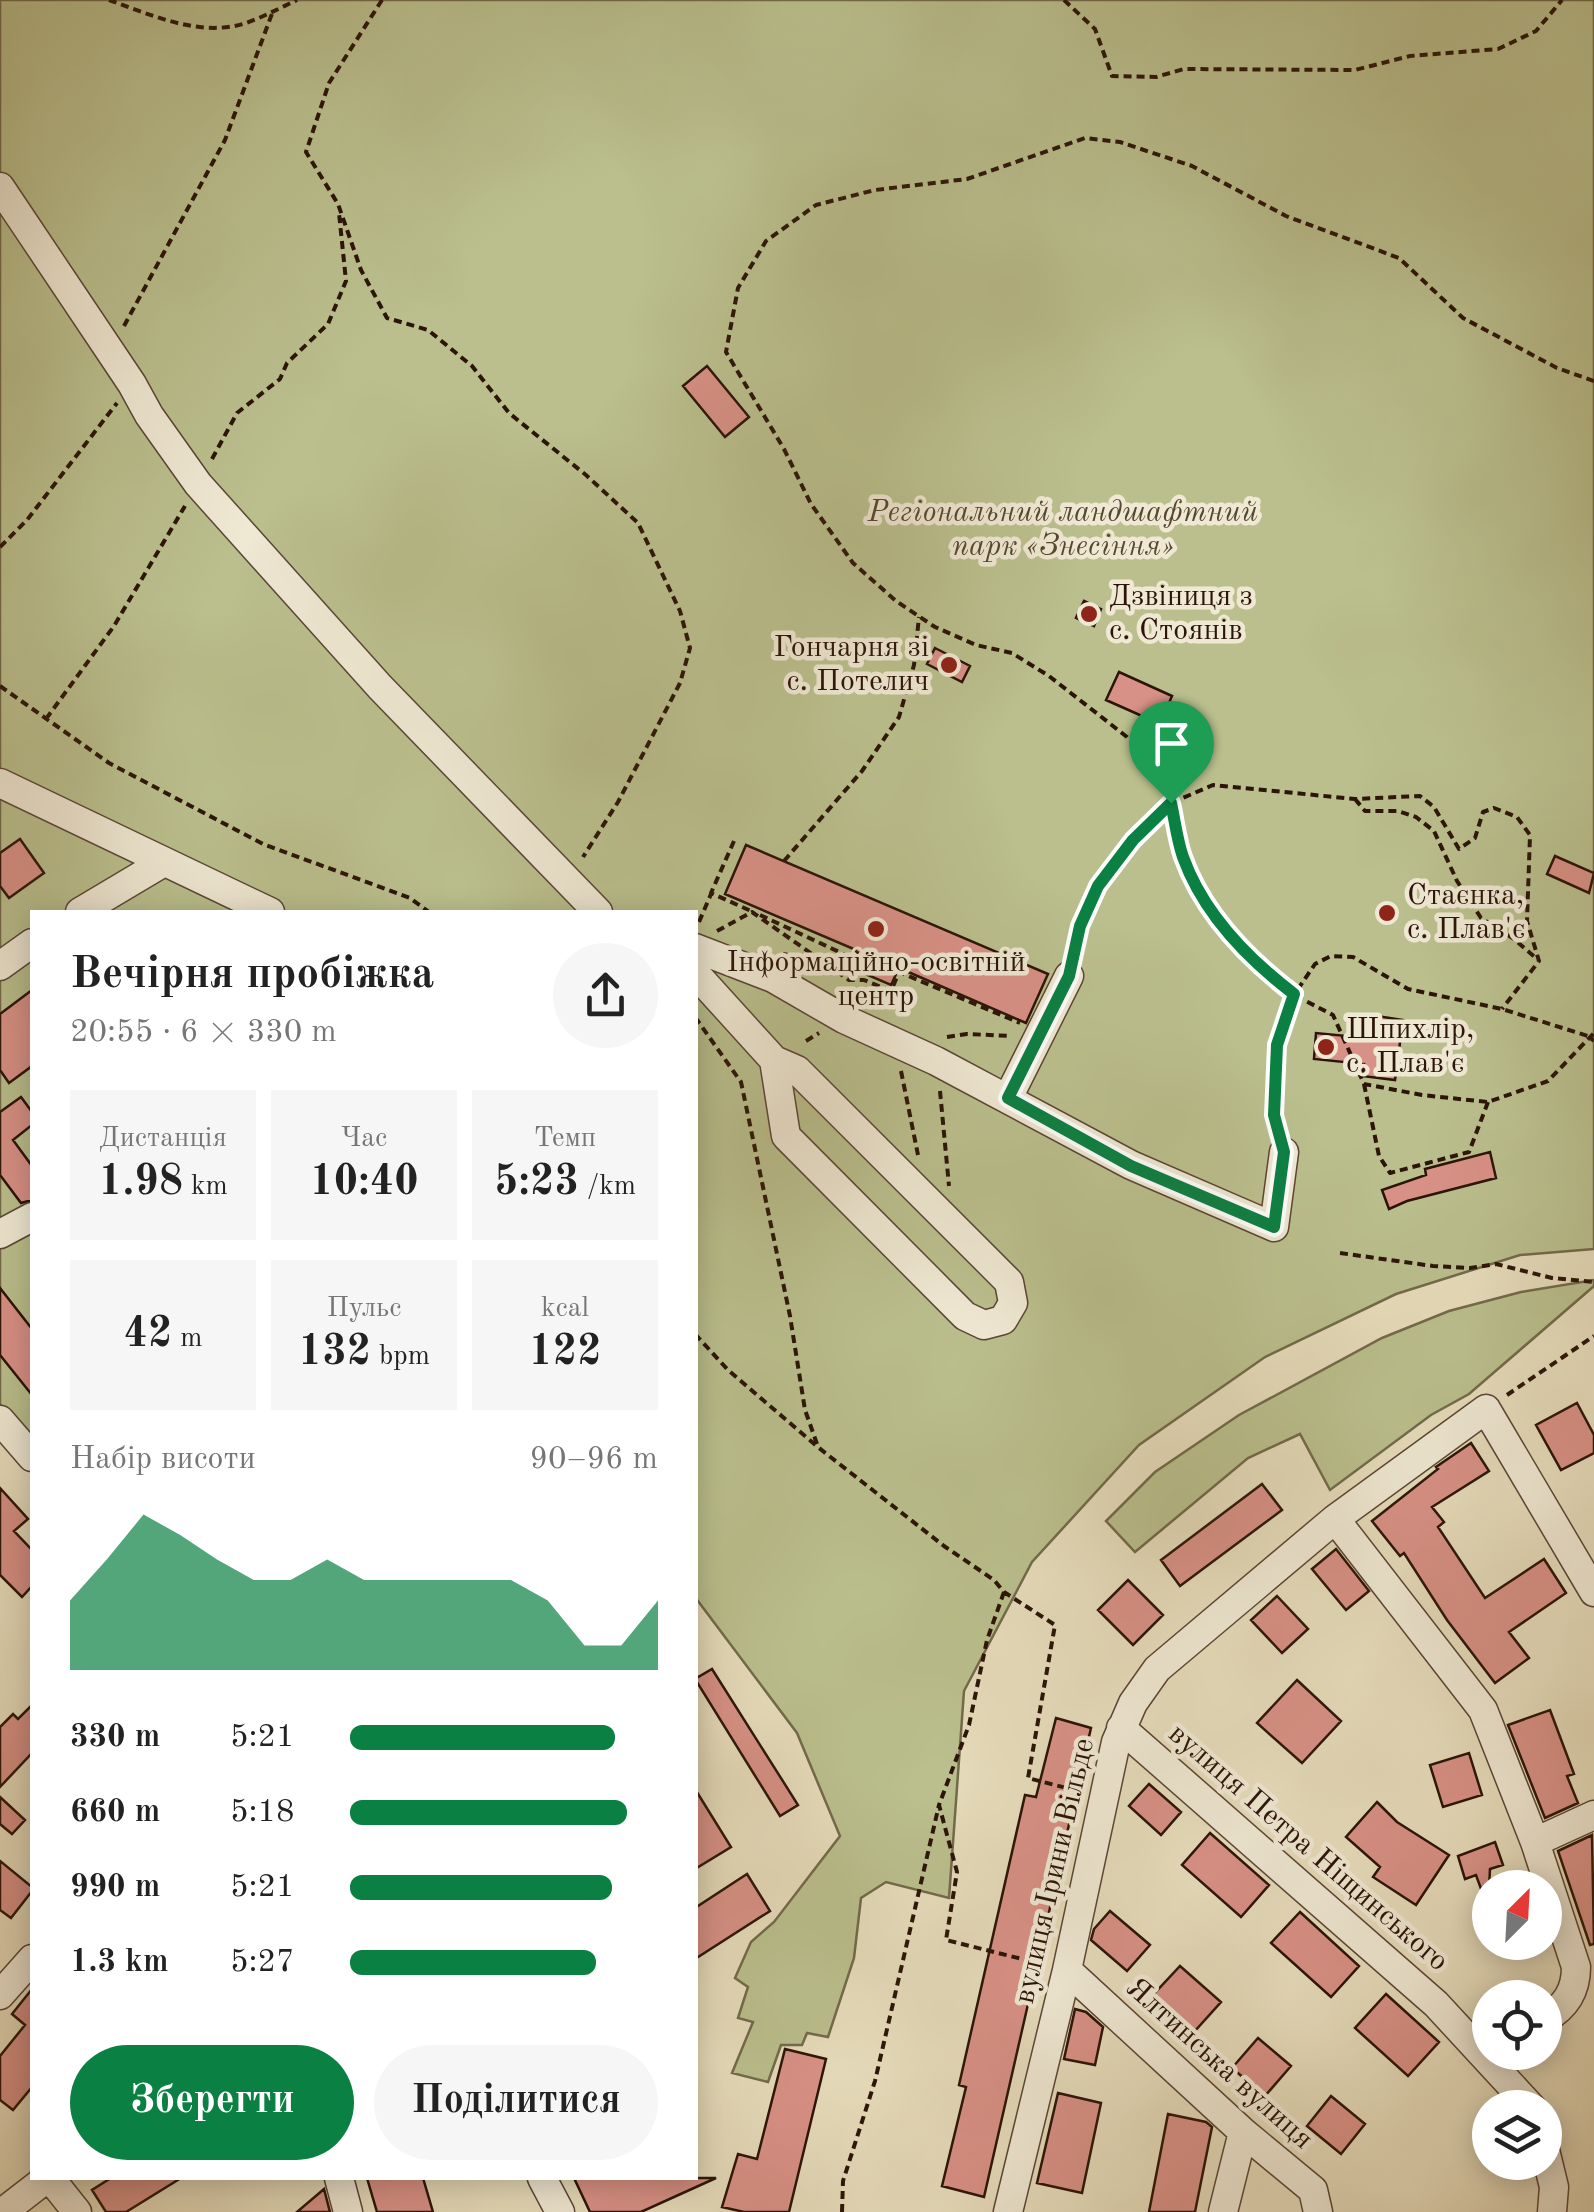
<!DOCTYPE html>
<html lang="uk">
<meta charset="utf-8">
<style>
:root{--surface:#fff;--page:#f6f6f6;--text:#222;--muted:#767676;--accent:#0b8043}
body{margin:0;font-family:"Old Standard TT",serif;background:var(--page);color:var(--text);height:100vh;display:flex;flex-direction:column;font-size:38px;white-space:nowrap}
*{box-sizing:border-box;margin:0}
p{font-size:32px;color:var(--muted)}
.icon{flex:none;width:55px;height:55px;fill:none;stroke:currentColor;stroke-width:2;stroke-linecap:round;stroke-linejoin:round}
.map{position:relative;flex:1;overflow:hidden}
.drawer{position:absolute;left:30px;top:910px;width:668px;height:1270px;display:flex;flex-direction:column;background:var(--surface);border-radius:0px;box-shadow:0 5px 25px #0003}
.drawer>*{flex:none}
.needle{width:65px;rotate:24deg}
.fabs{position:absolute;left:1472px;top:1870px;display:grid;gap:20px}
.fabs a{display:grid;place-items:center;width:90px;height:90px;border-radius:50%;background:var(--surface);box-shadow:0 5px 25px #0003;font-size:50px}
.pin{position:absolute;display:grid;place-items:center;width:85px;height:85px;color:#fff;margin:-102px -42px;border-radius:50% 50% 50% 0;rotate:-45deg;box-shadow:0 0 10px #0007}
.pin .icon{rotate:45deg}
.round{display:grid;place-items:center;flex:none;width:105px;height:105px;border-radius:52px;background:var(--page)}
.overview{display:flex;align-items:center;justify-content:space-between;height:170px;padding:0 40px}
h1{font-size:45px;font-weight:700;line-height:75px}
.stats{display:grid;grid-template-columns:repeat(3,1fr);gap:15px;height:170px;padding:10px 40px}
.stats div{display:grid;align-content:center;border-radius:0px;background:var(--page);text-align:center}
.stats b{font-size:42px;font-weight:700}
.stats small{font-size:28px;font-weight:400}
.stats p{font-size:28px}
.chart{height:280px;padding:20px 40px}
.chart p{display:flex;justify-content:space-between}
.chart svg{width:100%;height:180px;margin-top:10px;fill:var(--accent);opacity:.7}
.cta{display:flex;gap:20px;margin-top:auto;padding:20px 40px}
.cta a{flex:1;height:115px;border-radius:60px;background:var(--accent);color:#fff;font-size:40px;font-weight:700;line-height:115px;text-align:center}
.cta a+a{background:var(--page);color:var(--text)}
ul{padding:0 40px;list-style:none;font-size:32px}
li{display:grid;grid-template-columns:160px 120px 1fr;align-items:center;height:75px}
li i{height:25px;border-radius:12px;background:var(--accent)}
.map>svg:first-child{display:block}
.green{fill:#babf8d;stroke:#726a4a;stroke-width:2.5}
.building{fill:#d89186;stroke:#2b1408;stroke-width:2.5}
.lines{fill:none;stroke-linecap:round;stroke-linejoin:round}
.minor-casing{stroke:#5a4635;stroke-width:31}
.path{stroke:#2b1408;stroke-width:4;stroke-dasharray:8 5;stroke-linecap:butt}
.minor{stroke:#efe8d3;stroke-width:28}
.route-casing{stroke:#fff;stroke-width:20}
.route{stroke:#0b8043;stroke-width:12}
.poi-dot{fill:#8f2418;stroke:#efe8d3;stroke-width:4}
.labels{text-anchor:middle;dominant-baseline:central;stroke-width:9;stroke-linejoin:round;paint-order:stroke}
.park-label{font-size:30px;font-style:italic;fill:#564730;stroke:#efe8d3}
.poi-label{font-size:30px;fill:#2b1408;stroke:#efe8d3;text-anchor:start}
.street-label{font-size:30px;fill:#2b1408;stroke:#efe8d3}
</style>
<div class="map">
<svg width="1594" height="2212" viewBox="0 0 1594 2212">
<rect width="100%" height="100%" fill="#e6dcbb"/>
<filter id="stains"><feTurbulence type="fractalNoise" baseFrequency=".002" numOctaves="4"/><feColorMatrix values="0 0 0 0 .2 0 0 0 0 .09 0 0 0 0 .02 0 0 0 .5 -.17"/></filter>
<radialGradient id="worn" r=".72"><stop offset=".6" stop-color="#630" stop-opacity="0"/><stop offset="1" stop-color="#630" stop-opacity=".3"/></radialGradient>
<path class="green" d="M 0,0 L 1594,0 L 1594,1249 L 1520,1255 L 1396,1294 L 1265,1357 L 1139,1445 L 1032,1562 L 964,1691 L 949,1898 L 886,1882 L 861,1898 L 854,1958 L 828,2037 L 807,2033 L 802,2045 L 781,2045 L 768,2082 L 732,2073 L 753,2022 L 738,2018 L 748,1987 L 735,1978 L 751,1942 L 774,1922 L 840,1836 L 797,1733 L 695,1597 L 695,912 L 32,912 L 32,1441 L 0,1404 Z
M 1594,1280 L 1594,1286 L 1469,1394 L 1431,1415 L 1330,1490 L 1300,1434 L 1248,1458 L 1135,1552 L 1106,1521 L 1155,1472 L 1239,1415 L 1382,1338 L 1449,1311 L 1521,1292 Z"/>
<path class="building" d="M 707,366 L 749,417 L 725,437 L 683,386 Z
M 1084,601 L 1101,609 L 1094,626 L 1076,618 Z
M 935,648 L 970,666 L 962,682 L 927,664 Z
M 1119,672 L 1172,696 L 1160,724 L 1106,700 Z
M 20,839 L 44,873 L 9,898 L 0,886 L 0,853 Z
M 746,845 L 1048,974 L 1026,1023 L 899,968 L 891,985 L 849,967 L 856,950 L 725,894 Z
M 1555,856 L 1594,873 L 1589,893 L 1547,874 Z
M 32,990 L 32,1066 L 9,1083 L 0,1070 L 0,1014 Z
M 1370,1015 L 1403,1020 L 1395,1080 L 1362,1076 L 1364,1064 L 1314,1059 L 1316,1033 L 1367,1038 Z
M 21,1097 L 32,1112 L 32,1125 L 13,1140 L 32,1166 L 32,1200 L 21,1203 L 0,1175 L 0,1112 Z
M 1490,1152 L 1496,1178 L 1407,1201 L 1389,1209 L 1382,1190 L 1426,1175 L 1425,1169 Z
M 0,1288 L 32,1329 L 32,1395 L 0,1355 Z
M 1577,1403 L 1594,1435 L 1594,1453 L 1561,1470 L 1536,1425 Z
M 1471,1443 L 1489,1471 L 1432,1507 L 1444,1522 L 1438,1527 L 1485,1598 L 1544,1559 L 1566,1593 L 1509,1632 L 1529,1658 L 1495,1683 L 1447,1620 L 1404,1553 L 1400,1556 L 1372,1521 L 1438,1469 L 1436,1467 Z
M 1262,1484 L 1282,1510 L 1180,1586 L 1161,1560 Z
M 0,1488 L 28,1519 L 14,1531 L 32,1550 L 32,1586 L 22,1597 L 0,1575 Z
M 1336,1549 L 1369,1591 L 1346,1610 L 1312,1569 Z
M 1128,1580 L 1163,1615 L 1133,1645 L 1098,1610 Z
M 1277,1596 L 1308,1629 L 1282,1653 L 1251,1620 Z
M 712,1669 L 798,1805 L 780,1816 L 695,1679 Z
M 1297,1680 L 1341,1721 L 1302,1763 L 1257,1723 Z
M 32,1705 L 32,1753 L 0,1787 L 0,1727 L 13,1714 L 18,1719 Z
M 1550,1710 L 1574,1774 L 1567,1776 L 1578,1803 L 1545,1818 L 1508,1725 Z
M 1056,1718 L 1091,1728 L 984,2197 L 942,2186 L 966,2087 L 959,2085 L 1025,1795 L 1036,1797 Z
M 1469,1753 L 1482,1795 L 1443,1807 L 1430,1765 Z
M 1149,1784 L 1181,1812 L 1161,1835 L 1129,1806 Z
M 695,1789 L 731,1847 L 695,1869 Z
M 0,1797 L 25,1820 L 12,1834 L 0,1824 Z
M 1377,1802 L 1397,1822 L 1449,1855 L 1416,1905 L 1373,1877 L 1380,1867 L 1346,1837 Z
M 1210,1833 L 1269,1885 L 1241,1917 L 1182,1865 Z
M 1592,1835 L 1594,1944 L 1590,1945 L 1558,1851 Z
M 1495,1842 L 1503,1865 L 1490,1869 L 1488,1908 L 1476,1875 L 1465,1879 L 1458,1856 Z
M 0,1861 L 32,1887 L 32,1891 L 11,1918 L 0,1910 Z
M 747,1874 L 770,1911 L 695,1959 L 695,1908 Z
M 1110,1911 L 1150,1945 L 1127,1971 L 1091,1940 L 1094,1929 Z
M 1300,1912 L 1359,1966 L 1331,1997 L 1271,1943 Z
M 1180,1966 L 1221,2002 L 1194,2032 L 1153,1995 Z
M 32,1989 L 32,2087 L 13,2110 L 0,2100 L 0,2056 L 25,2025 L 12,2014 Z
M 1386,1994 L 1439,2042 L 1408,2076 L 1355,2028 Z
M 1075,2009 L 1086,2012 L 1103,2027 L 1095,2065 L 1064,2059 Z
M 1258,2038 L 1291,2066 L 1265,2096 L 1232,2068 Z
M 785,2049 L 826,2059 L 789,2212 L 744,2212 L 722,2207 L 738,2154 L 757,2159 Z
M 1058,2093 L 1101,2103 L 1082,2193 L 1037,2183 Z
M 1331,2096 L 1365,2124 L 1341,2154 L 1307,2126 Z
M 1168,2114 L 1206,2122 L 1212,2127 L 1195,2212 L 1149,2212 Z
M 111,2178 L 181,2178 L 126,2212 L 106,2212 L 92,2190 Z
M 367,2178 L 423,2178 L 433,2212 L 377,2212 Z
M 574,2178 L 716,2178 L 641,2212 L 590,2212 Z
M 324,2189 L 330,2212 L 297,2212 Z"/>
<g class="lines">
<defs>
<path id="minor" d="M 0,187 L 132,384 L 149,415 L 198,484 L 380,687 L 598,912
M 0,783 L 270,912
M 80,912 L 164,862
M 695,948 L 773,978 L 844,1019 L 936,1061 L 1131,1165 L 1274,1227 L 1284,1152
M 0,966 L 32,943
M 695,973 L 774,1060 L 797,1070 L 1009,1282 L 1013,1303 L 1003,1320 L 984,1325 L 965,1316 L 786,1136 L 774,1060
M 1008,1098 L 1069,976
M 0,1234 L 32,1217
M 0,1420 L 32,1457
M 1335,1519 L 1483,1710 L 1535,1842 L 1576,1967 C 1576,1991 1566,2006 1545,2019
M 1121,1728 L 1436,2004 L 1532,2108
M 1535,1842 L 1594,1815
M 1067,1970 L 1243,2132 L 1313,2190 L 1318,2212
M 0,1995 L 32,1959
M 1545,2150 L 1554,2187 L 1552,2212
M 50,2178 L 77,2212
M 339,2178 L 348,2212
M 542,2178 L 560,2212
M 3,2212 L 47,2178
M 1008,2212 L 1067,1970 L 1116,1742 L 1133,1703 L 1157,1669 L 1335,1519 L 1486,1409 L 1594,1592
M 1223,2212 L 1243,2132"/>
</defs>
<use href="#minor" class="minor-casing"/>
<path class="path" d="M 109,0 C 152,15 200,38 246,23 C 263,17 280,8 297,0
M 382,0 L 329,83 L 306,152 L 338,204 L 361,270 L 387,318 L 428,330 L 472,366 L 509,413 L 586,475 L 638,523 L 680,611 L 690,648 L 680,683 L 618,802 L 583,857
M 1064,0 L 1095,29 L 1112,76 L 1156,77 L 1184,69 L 1355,70 L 1410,56 L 1498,49 L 1536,31 L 1562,0
M 124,326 L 225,140 L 273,11
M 1594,381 L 1557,368 L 1463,318 L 1399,258 L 1286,216 L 1192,166 L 1120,142 L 1085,138 L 967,179 L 875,190 L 816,205 L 766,241 L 738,288 L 726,352 L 784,449 L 811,504 L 853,563 L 896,601 L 935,627 L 976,645 L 1012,653 L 1049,676 L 1127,737 L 1161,773 L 1183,857 L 1213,914 L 1268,974 L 1294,995 L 1333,1015 L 1364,1084 L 1422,1095 L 1488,1102 L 1548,1081 L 1594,1033
M 212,459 L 237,413 L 280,379 L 287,363 L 328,324 L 346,281 L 339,213
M 0,547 L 27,520 L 117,403
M 0,686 L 109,763 L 263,844 L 410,898 L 429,912
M 46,719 L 114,626 L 185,506
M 1355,799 L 1365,811 L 1398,811 L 1416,817 L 1434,831 L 1457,881 L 1481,918 L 1514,939 L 1538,960
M 734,841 L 711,893 L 751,911
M 784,861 L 862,771 L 899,717 L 914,665 L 919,617
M 760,915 L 850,957
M 699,922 L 711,894
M 717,931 L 752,912 L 849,980 L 864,980 L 891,991 L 899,972 L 1020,1023
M 1074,952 L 1080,926 L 1098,886 L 1133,840 L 1171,803 L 1213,785 L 1355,799 L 1420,796 L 1434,807 L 1459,849 L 1475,838 L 1483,812 L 1494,808 L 1517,817 L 1530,835 L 1527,921 L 1539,961 L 1502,1009
M 783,954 L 798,957 L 808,954
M 891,991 L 899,1015
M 869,1001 L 886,990
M 695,1017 L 741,1082 L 790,1316 L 805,1410 L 817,1444
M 947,1037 L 967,1034 L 1011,1036
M 806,1041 L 819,1033
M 901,1071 L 918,1155
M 1364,1084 L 1379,1156 L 1390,1173 L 1469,1152 L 1488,1102
M 940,1091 L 949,1186
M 1278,1128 L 1274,1115 L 1277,1045 L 1294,995 L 1315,964 L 1331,956 L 1353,957 L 1408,989 L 1502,1009 L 1588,1036 L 1594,1041
M 1340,1253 L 1433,1266 L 1470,1268 L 1496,1264 L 1552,1278 L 1594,1282
M 695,1334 L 728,1370 L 819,1448 L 944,1546 L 994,1580 L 1004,1592 L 1055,1625 L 1028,1778 L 1082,1792
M 1507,1395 L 1594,1336
M 1004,1592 L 987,1640 L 969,1725 L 939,1805 L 957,1872 L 946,1940 L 1042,1964
M 842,2212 L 843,2181 L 875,2081 L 939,1805"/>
<use href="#minor" class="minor"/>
</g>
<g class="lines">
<defs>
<path id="route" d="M 1171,803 C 1175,821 1177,840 1183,857 C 1203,913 1248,959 1294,994 L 1277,1045 L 1274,1115 L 1284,1152 L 1274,1227 L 1131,1166 L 1008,1098 L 1069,976 L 1080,926 L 1098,886 L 1133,840 Z"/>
</defs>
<use href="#route" class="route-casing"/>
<use href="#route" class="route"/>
</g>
<g class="poi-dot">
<circle cx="1089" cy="614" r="10"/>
<circle cx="949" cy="665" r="10"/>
<circle cx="1387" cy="913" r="10"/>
<circle cx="876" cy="929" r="10"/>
<circle cx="1326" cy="1047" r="10"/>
</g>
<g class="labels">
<g class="park-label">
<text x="1063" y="513">Регіональний ландшафтний<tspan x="1063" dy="34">парк «Знесіння»</tspan></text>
</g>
<g class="poi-label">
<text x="1109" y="597">Дзвіниця з<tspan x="1109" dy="34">с. Стоянів</tspan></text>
<text x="929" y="648" text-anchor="end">Гончарня зі<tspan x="929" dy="34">с. Потелич</tspan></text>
<text x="1407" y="896">Стаєнка,<tspan x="1407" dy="34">с. Плав'є</tspan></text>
<text x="876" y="963" text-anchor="middle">Інформаційно-освітній<tspan x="876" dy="34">центр</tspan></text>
<text x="1346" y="1030">Шпихлір,<tspan x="1346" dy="34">с. Плав'є</tspan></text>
</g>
<g class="street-label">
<text transform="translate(1308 1848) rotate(41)">вулиця Петра Ніщинського</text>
<text transform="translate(1055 1871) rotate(-77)">вулиця Ірини Вільде</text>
<text transform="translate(1219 2064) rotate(42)">Ялтинська вулиця</text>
</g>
</g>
<rect width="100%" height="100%" filter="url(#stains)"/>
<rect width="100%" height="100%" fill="url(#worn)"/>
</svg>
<div class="fabs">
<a><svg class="needle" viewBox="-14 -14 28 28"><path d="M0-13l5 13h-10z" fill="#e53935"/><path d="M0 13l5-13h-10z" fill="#767676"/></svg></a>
<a><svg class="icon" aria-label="locate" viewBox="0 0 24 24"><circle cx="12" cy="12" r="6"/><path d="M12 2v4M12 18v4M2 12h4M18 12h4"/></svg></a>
<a><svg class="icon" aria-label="layers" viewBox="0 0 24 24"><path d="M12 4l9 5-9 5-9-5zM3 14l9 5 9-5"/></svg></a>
</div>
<div class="pin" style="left:1171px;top:803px;background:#1e9e55"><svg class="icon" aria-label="arrive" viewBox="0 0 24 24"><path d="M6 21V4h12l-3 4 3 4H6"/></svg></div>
<section class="drawer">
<div class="overview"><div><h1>Вечірня пробіжка</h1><p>20:55 · 6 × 330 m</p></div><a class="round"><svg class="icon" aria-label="share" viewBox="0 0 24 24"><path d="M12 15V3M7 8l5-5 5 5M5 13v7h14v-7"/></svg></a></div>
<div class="stats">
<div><p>Дистанція</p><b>1.98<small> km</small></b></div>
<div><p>Час</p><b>10:40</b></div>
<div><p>Темп</p><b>5:23<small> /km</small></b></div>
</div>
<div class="stats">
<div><b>42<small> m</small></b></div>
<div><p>Пульс</p><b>132<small> bpm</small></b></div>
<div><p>kcal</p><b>122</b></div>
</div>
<div class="chart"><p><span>Набір висоти</span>90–96 m</p>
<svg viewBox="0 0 160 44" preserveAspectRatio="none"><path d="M0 44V27L10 17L20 6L30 11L40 17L50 22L60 22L70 17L80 22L90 22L100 22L110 22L120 22L130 27L140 38L150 38L160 27V44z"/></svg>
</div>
<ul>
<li><b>330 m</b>5:21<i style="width:86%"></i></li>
<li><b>660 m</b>5:18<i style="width:90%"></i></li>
<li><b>990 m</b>5:21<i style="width:85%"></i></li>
<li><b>1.3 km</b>5:27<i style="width:80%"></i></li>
</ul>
<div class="cta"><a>Зберегти</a><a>Поділитися</a></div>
</section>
</div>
